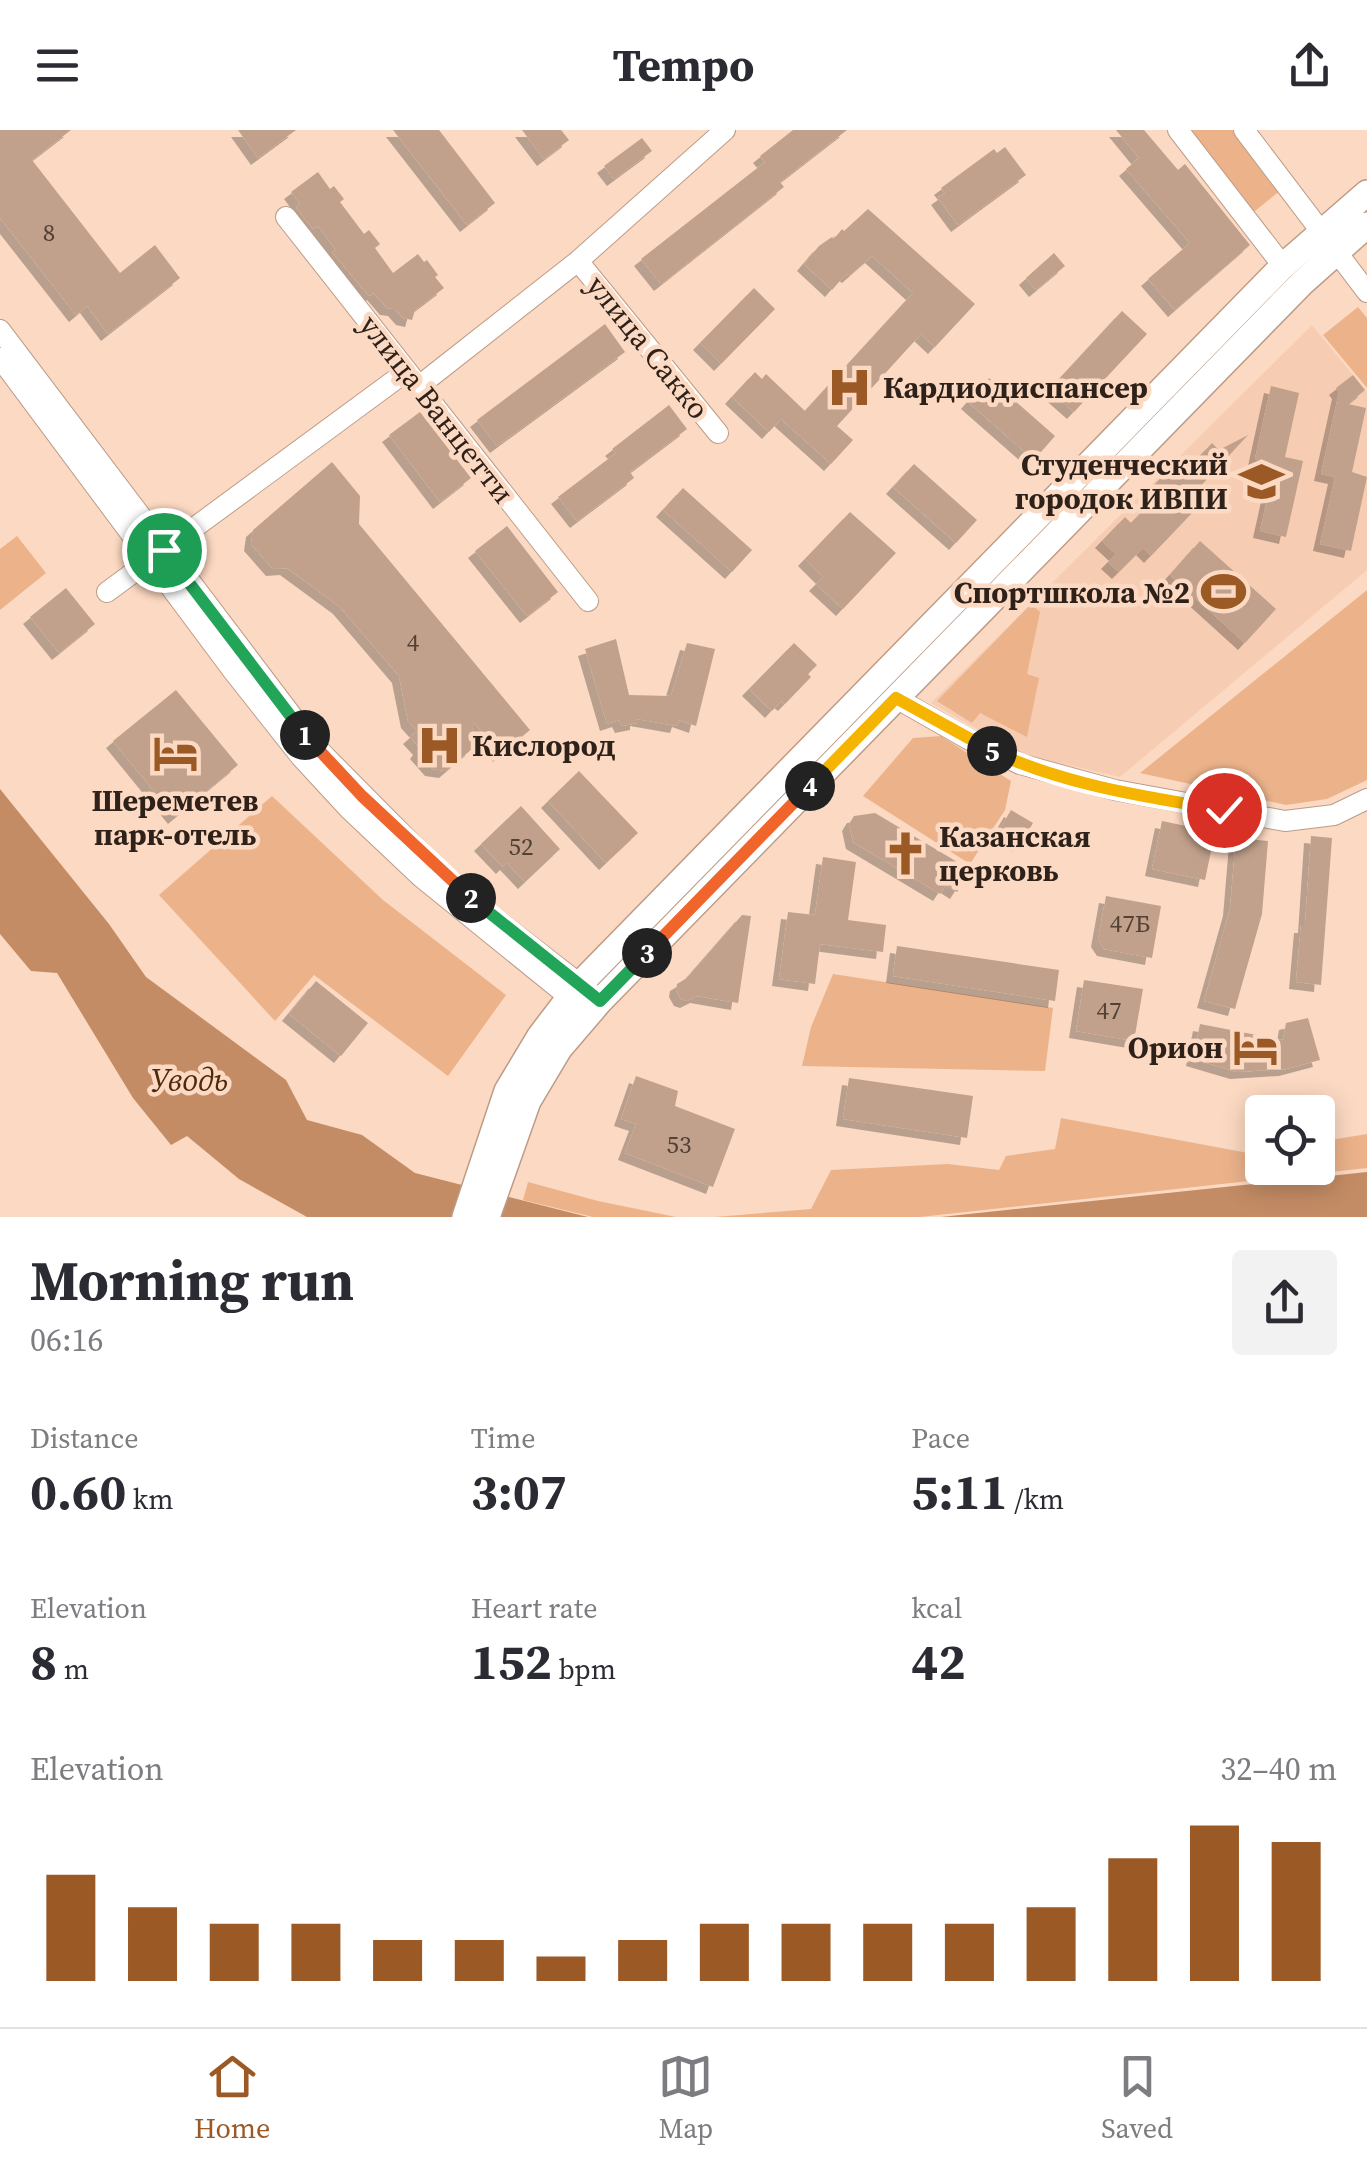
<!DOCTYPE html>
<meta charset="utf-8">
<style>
:root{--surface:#fff;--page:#f2f2f3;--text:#2b2b33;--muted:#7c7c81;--line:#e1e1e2;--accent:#9b5926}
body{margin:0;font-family:"Source Serif 4",serif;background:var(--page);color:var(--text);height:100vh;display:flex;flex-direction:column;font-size:38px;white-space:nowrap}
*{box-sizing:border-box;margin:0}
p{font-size:32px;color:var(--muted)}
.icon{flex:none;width:55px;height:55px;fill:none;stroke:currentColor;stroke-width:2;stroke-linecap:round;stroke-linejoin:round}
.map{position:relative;height:1087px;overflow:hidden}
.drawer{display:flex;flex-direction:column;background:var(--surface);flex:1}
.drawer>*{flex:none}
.controls{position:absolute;left:1245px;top:965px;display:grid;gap:20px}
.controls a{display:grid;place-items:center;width:90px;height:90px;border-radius:10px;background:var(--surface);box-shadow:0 5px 25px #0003;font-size:50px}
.pin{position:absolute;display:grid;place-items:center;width:85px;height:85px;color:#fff;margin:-42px;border:5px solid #fff;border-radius:50%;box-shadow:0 2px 10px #0007}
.km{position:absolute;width:50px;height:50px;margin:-25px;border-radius:50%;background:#222;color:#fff;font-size:28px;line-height:50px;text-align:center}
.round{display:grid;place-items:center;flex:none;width:105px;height:105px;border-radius:10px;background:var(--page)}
.summary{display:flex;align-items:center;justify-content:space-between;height:170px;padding:0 30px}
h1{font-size:55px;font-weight:700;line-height:75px}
.metrics{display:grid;grid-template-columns:repeat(3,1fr);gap:15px;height:170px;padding:10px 30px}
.metrics div{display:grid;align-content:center}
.metrics b{font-size:50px;font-weight:700}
.metrics small{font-size:28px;font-weight:400}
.metrics p{font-size:28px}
.chart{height:280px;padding:20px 30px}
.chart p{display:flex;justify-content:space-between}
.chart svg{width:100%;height:180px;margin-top:10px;stroke:var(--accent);stroke-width:6}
header{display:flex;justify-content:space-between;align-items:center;height:130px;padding:0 30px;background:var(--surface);font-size:45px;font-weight:700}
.tabs{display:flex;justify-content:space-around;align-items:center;height:140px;border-top:2px solid var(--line);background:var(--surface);font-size:28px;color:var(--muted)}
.tabs a{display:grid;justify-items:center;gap:5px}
.tabs .current{color:var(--accent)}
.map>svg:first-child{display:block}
.built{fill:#f6ccb2}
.green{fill:#ecb38b}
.water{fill:#c38c65}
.building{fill:#c1a18b;filter:url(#shadow)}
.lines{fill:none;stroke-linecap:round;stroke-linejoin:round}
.minor-casing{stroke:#bd9c87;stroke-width:22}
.major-casing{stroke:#bd9c87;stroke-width:28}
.minor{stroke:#fff;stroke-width:20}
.major{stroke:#fff;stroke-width:25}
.split-1-casing{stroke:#fff;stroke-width:20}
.split-2-casing{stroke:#fff;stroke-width:20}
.split-3-casing{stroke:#fff;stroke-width:20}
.split-4-casing{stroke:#fff;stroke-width:20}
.split-5-casing{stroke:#fff;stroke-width:20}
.split-6-casing{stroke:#fff;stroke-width:20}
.split-1{stroke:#22a559;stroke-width:12}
.split-2{stroke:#f0652b;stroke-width:12}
.split-3{stroke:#22a559;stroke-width:12}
.split-4{stroke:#f0652b;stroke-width:12}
.split-5{stroke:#f5b400;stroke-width:12}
.split-6{stroke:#f5b400;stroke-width:12}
.labels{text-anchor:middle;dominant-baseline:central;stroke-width:9;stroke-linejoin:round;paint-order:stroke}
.number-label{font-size:25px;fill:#534136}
.street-label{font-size:30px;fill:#2e2119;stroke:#fcd9c2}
.poi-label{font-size:30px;font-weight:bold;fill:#2e2119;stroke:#fcd9c2;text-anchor:start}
.water-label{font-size:32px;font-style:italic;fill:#4e290a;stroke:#fcd9c2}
</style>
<header><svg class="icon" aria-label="menu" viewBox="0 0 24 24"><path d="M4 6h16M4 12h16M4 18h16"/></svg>Tempo<svg class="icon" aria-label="share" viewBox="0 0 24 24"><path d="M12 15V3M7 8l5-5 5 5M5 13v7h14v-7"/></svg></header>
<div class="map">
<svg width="1367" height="1087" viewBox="0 0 1367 1087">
<defs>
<filter id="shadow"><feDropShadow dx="-7" dy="7" stdDeviation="0" flood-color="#0004"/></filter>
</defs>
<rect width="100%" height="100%" fill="#fcd9c2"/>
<path class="built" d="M 1312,195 L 1367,262 L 1367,440 L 1120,647 L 1021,624 L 931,573 Z"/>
<path class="green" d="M 1186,0 L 1237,0 L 1281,60 L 1250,85 Z
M 1358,177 L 1367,188 L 1367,258 L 1323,205 Z
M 17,406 L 46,443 L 0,480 L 0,419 Z
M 1367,460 L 1367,650 L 1327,669 L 1286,675 L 1140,643 Z
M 1031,474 L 1040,482 L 1027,544 L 1039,548 L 1027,607 L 980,583 L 972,593 L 937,571 Z
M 941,606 L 1011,651 L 1005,680 L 970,734 L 863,666 L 913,608 Z
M 272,666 L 383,770 L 506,865 L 448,946 L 314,845 L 275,891 L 159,765 Z
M 833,844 L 1053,878 L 1045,941 L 802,936 L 811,897 Z
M 1061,988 L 1248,1023 L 1262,1021 L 1262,1038 L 1318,1038 L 1318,1012 L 1367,1004 L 1367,1038 L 920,1087 L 714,1087 L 811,1079 L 831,1040 L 948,1034 L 999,1040 L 1006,1026 L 1055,1019 Z
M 528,1052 L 598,1071 L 676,1087 L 593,1087 L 523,1070 Z"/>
<path class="water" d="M 0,659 L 109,794 L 146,847 L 286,950 L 307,990 L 362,1005 L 415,1043 L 588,1087 L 307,1087 L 239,1049 L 187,1006 L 171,1015 L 133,968 L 57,843 L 31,841 L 0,804 Z
M 1367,1042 L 1367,1087 L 941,1087 Z"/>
<path class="building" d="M 0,0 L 71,0 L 32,30 L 120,143 L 155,115 L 180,148 L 108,204 L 87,176 L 76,185 L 0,88 Z
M 238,0 L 296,0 L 258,28 Z
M 393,0 L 439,0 L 495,73 L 467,95 Z
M 522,0 L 561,0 L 569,10 L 544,29 Z
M 793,0 L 847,0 L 780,52 L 784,57 L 661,154 L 641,129 L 765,32 L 760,26 Z
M 1116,0 L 1144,0 L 1178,40 L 1185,34 L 1250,115 L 1175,180 L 1148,149 L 1190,113 L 1126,39 L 1139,28 Z
M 642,8 L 652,21 L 614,49 L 604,36 Z
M 1005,17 L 1026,45 L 958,95 L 938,68 L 945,63 L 941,58 L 994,19 L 997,23 Z
M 318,42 L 330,59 L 334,56 L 344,69 L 340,72 L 364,104 L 369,100 L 380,114 L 375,118 L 393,143 L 418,124 L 424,132 L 427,130 L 438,145 L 435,147 L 444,158 L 415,180 L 412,190 L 403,188 L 395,179 L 387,178 L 374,163 L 369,166 L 332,122 L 336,120 L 318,96 L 313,99 L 296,77 L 300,74 L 291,62 Z
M 868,79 L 975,174 L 935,217 L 921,204 L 837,296 L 853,310 L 831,334 L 781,289 L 769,302 L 732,267 L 755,242 L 762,249 L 766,244 L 805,281 L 913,163 L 872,126 L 849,146 L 846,144 L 832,160 L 804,134 L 819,116 L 832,107 L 834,109 L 842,99 L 844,101 Z
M 1054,123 L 1065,136 L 1036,160 L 1026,148 Z
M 754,158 L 775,179 L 721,234 L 700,213 Z
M 1122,181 L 1147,204 L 1074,282 L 1049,260 Z
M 605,194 L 625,222 L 497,316 L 477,290 Z
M 1353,245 L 1365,260 L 1348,274 L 1366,278 L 1352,342 L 1367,347 L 1351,421 L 1320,414 L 1335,347 L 1321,344 L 1339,262 L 1336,258 Z
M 989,248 L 1055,306 L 1034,330 L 968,272 Z
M 1271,256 L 1299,263 L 1285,327 L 1303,331 L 1286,407 L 1260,401 L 1275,333 L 1255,329 Z
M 669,275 L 687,299 L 630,342 L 634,348 L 577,391 L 558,367 L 616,323 L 612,319 Z
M 420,282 L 471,348 L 440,372 L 389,305 Z
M 1248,305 L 1184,374 L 1193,382 L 1151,426 L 1143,418 L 1119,442 L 1108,432 L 1116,424 L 1102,411 L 1125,387 L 1131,393 L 1158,365 L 1151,358 L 1172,337 L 1181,346 L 1212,313 L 1219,320 Z
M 332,332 L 360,366 L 359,394 L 530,600 L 500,625 L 473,591 L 472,619 L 446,641 L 432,639 L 417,622 L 420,618 L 410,607 L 417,601 L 408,591 L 399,546 L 340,477 L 287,438 L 273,439 L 251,414 L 253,400 Z
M 914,334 L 977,390 L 956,413 L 893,357 Z
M 683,358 L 752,420 L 732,442 L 663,380 Z
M 850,382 L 896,423 L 843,479 L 816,454 L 823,447 L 805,429 Z
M 507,396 L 558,462 L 527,486 L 475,421 Z
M 1200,411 L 1276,479 L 1245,513 L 1170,445 Z
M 66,458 L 95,494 L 59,523 L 30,487 Z
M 616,509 L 629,565 L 671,566 L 687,513 L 715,519 L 696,596 L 679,590 L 677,596 L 637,589 L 637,593 L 622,596 L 619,590 L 607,594 L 585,519 Z
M 794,513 L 817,535 L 808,544 L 811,547 L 785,574 L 781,571 L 772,581 L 749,559 Z
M 176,560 L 238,635 L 175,687 L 113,611 Z
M 579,641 L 638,703 L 606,733 L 548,671 Z
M 521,676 L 560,719 L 525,752 L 507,733 L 503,737 L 481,714 Z
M 1011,680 L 1033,693 L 1020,715 L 998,702 Z
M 875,683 L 959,733 L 952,744 L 964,751 L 957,762 L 946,755 L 940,764 L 853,712 L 849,694 L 854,686 Z
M 1162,691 L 1215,702 L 1205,750 L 1152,739 Z
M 1311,706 L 1332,708 L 1321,855 L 1296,852 L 1301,796 L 1305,796 Z
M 1236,708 L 1268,711 L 1262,784 L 1235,879 L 1204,871 L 1230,779 Z
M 823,727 L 856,732 L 848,790 L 886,795 L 883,822 L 820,814 L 815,854 L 779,849 L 788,782 L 815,785 Z
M 1106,766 L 1161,776 L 1152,828 L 1104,819 L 1098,810 Z
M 742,785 L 751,786 L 738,873 L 697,866 L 687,871 L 681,869 L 676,860 L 677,854 L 687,848 Z
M 897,816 L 1059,840 L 1055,871 L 893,846 Z
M 1084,850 L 1143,859 L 1134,911 L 1076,901 Z
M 316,851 L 368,893 L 341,926 L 289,884 Z
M 1308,888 L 1320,930 L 1286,939 L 1237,942 L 1193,929 L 1200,894 L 1283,910 L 1286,893 Z
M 636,946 L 678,961 L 675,976 L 735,999 L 713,1057 L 625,1023 L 636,994 L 621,989 Z
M 849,948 L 973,966 L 967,1008 L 843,989 Z"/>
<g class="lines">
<defs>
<path id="minor" d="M 1178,0 L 1283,136
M 1244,0 L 1367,162
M 286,87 L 588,471
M 578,131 L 718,303
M 0,200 L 314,615 L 432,734 L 489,784 L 591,863
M 0,228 L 233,541 L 301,627 L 349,679 L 421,747 L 579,875
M 419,256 L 578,131 L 725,0
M 107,462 L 407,241
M 896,568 L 968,609 L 1020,634 L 1115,660 L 1285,691 L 1334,685 L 1367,669"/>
<path id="major" d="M 465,1087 L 507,961 L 540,906 L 579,855 L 1283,136 L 1367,63
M 487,1087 L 528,971 L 559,919 L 600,871 L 1302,153 L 1367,95"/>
</defs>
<use href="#minor" class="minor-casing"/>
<use href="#major" class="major-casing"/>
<use href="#minor" class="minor"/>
<use href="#major" class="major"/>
</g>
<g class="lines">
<defs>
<path id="split-1" d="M 164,420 L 305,605"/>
<path id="split-2" d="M 305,605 L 362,666 L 471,768"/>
<path id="split-3" d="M 471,768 L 600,871 L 647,823"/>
<path id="split-4" d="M 647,823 L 810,656"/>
<path id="split-5" d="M 810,656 L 896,568 L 992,621"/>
<path id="split-6" d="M 992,621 C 1065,655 1146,667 1224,680"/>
</defs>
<use href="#split-1" class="split-1-casing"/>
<use href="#split-2" class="split-2-casing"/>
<use href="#split-3" class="split-3-casing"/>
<use href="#split-4" class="split-4-casing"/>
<use href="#split-5" class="split-5-casing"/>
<use href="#split-6" class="split-6-casing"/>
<use href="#split-1" class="split-1"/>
<use href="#split-2" class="split-2"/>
<use href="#split-3" class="split-3"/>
<use href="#split-4" class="split-4"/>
<use href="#split-5" class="split-5"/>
<use href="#split-6" class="split-6"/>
</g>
<defs>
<symbol id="hospital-bare" viewBox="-9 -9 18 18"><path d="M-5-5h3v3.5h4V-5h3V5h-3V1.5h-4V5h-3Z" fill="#9b5926" stroke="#fcd9c2" stroke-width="2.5" paint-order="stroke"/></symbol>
<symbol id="university-bare" viewBox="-9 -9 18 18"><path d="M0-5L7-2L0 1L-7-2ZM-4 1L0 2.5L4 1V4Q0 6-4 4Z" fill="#9b5926" stroke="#fcd9c2" stroke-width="2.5" paint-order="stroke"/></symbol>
<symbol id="stadium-bare" viewBox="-9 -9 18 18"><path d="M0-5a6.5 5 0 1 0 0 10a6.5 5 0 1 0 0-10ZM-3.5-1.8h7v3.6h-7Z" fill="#9b5926" stroke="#fcd9c2" stroke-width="2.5" paint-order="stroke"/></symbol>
<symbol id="hotel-bare" viewBox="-9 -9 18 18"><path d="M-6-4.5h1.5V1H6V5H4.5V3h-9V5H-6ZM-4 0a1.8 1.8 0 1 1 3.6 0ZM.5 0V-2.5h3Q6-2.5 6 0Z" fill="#9b5926" stroke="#fcd9c2" stroke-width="2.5" paint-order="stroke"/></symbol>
<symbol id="church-bare" viewBox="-9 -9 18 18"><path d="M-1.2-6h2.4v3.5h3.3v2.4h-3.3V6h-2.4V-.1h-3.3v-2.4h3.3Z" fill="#9b5926" stroke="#fcd9c2" stroke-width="2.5" paint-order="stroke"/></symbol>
</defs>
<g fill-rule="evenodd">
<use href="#hospital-bare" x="818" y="226" width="63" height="63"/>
<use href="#university-bare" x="1230" y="320" width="63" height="63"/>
<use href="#stadium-bare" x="1192" y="430" width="63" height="63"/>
<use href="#hospital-bare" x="408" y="584" width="63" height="63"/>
<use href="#hotel-bare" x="144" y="592" width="63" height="63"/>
<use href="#church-bare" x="874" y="692" width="63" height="63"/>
<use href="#hotel-bare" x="1224" y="886" width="63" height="63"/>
</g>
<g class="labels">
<g class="number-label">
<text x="49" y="102">8</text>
<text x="413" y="512">4</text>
<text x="521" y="716">52</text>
<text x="1130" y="793">47Б</text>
<text x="1109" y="880">47</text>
<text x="679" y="1014">53</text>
</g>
<g class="street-label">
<text transform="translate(648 217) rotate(51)">улица Сакко</text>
<text transform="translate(437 279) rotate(52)">улица Ванцетти</text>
</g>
<g class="poi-label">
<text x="883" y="257">Кардиодиспансер</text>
<text x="1228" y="334" text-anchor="end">Студенческий<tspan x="1228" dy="34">городок ИВПИ</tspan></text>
<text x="1190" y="462" text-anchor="end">Спортшкола №2</text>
<text x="472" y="615">Кислород</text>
<text x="175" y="670" text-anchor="middle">Шереметев<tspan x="175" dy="34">парк-отель</tspan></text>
<text x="939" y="706">Казанская<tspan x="939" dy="34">церковь</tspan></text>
<text x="1223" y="917" text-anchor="end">Орион</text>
</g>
<g class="water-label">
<text x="189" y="950">Уводь</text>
</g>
</g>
</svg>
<div class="controls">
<a><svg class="icon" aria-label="locate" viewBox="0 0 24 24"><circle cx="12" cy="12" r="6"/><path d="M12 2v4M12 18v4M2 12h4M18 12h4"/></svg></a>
</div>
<div class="pin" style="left:164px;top:420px;background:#1e9e55"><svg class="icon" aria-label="arrive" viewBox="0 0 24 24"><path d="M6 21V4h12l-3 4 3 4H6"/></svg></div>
<div class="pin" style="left:1224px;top:680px;background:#d93025"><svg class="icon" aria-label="check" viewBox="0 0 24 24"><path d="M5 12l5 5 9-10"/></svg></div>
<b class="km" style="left:305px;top:605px">1</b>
<b class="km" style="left:471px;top:768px">2</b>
<b class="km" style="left:647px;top:823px">3</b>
<b class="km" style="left:810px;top:656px">4</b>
<b class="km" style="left:992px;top:621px">5</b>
</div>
<section class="drawer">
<div class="summary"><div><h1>Morning run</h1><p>06:16</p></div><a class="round"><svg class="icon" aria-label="share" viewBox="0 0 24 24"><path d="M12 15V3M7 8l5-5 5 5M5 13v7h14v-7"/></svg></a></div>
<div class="metrics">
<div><p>Distance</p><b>0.60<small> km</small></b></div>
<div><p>Time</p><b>3:07</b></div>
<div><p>Pace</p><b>5:11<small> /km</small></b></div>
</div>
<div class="metrics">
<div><p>Elevation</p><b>8<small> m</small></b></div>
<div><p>Heart rate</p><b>152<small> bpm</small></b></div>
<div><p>kcal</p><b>42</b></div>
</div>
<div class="chart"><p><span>Elevation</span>32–40 m</p>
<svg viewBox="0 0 160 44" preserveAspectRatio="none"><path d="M5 44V18M15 44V26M25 44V30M35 44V30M45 44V34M55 44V34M65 44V38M75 44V34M85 44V30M95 44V30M105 44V30M115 44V30M125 44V26M135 44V14M145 44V6M155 44V10"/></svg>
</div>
</section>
<nav class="tabs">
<a class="current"><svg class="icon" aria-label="home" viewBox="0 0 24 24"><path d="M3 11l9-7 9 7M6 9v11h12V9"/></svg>Home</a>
<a><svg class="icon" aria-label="map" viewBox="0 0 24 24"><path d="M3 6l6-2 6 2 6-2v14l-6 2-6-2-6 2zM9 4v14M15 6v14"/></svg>Map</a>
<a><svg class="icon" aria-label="saved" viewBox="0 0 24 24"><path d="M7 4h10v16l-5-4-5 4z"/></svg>Saved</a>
</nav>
